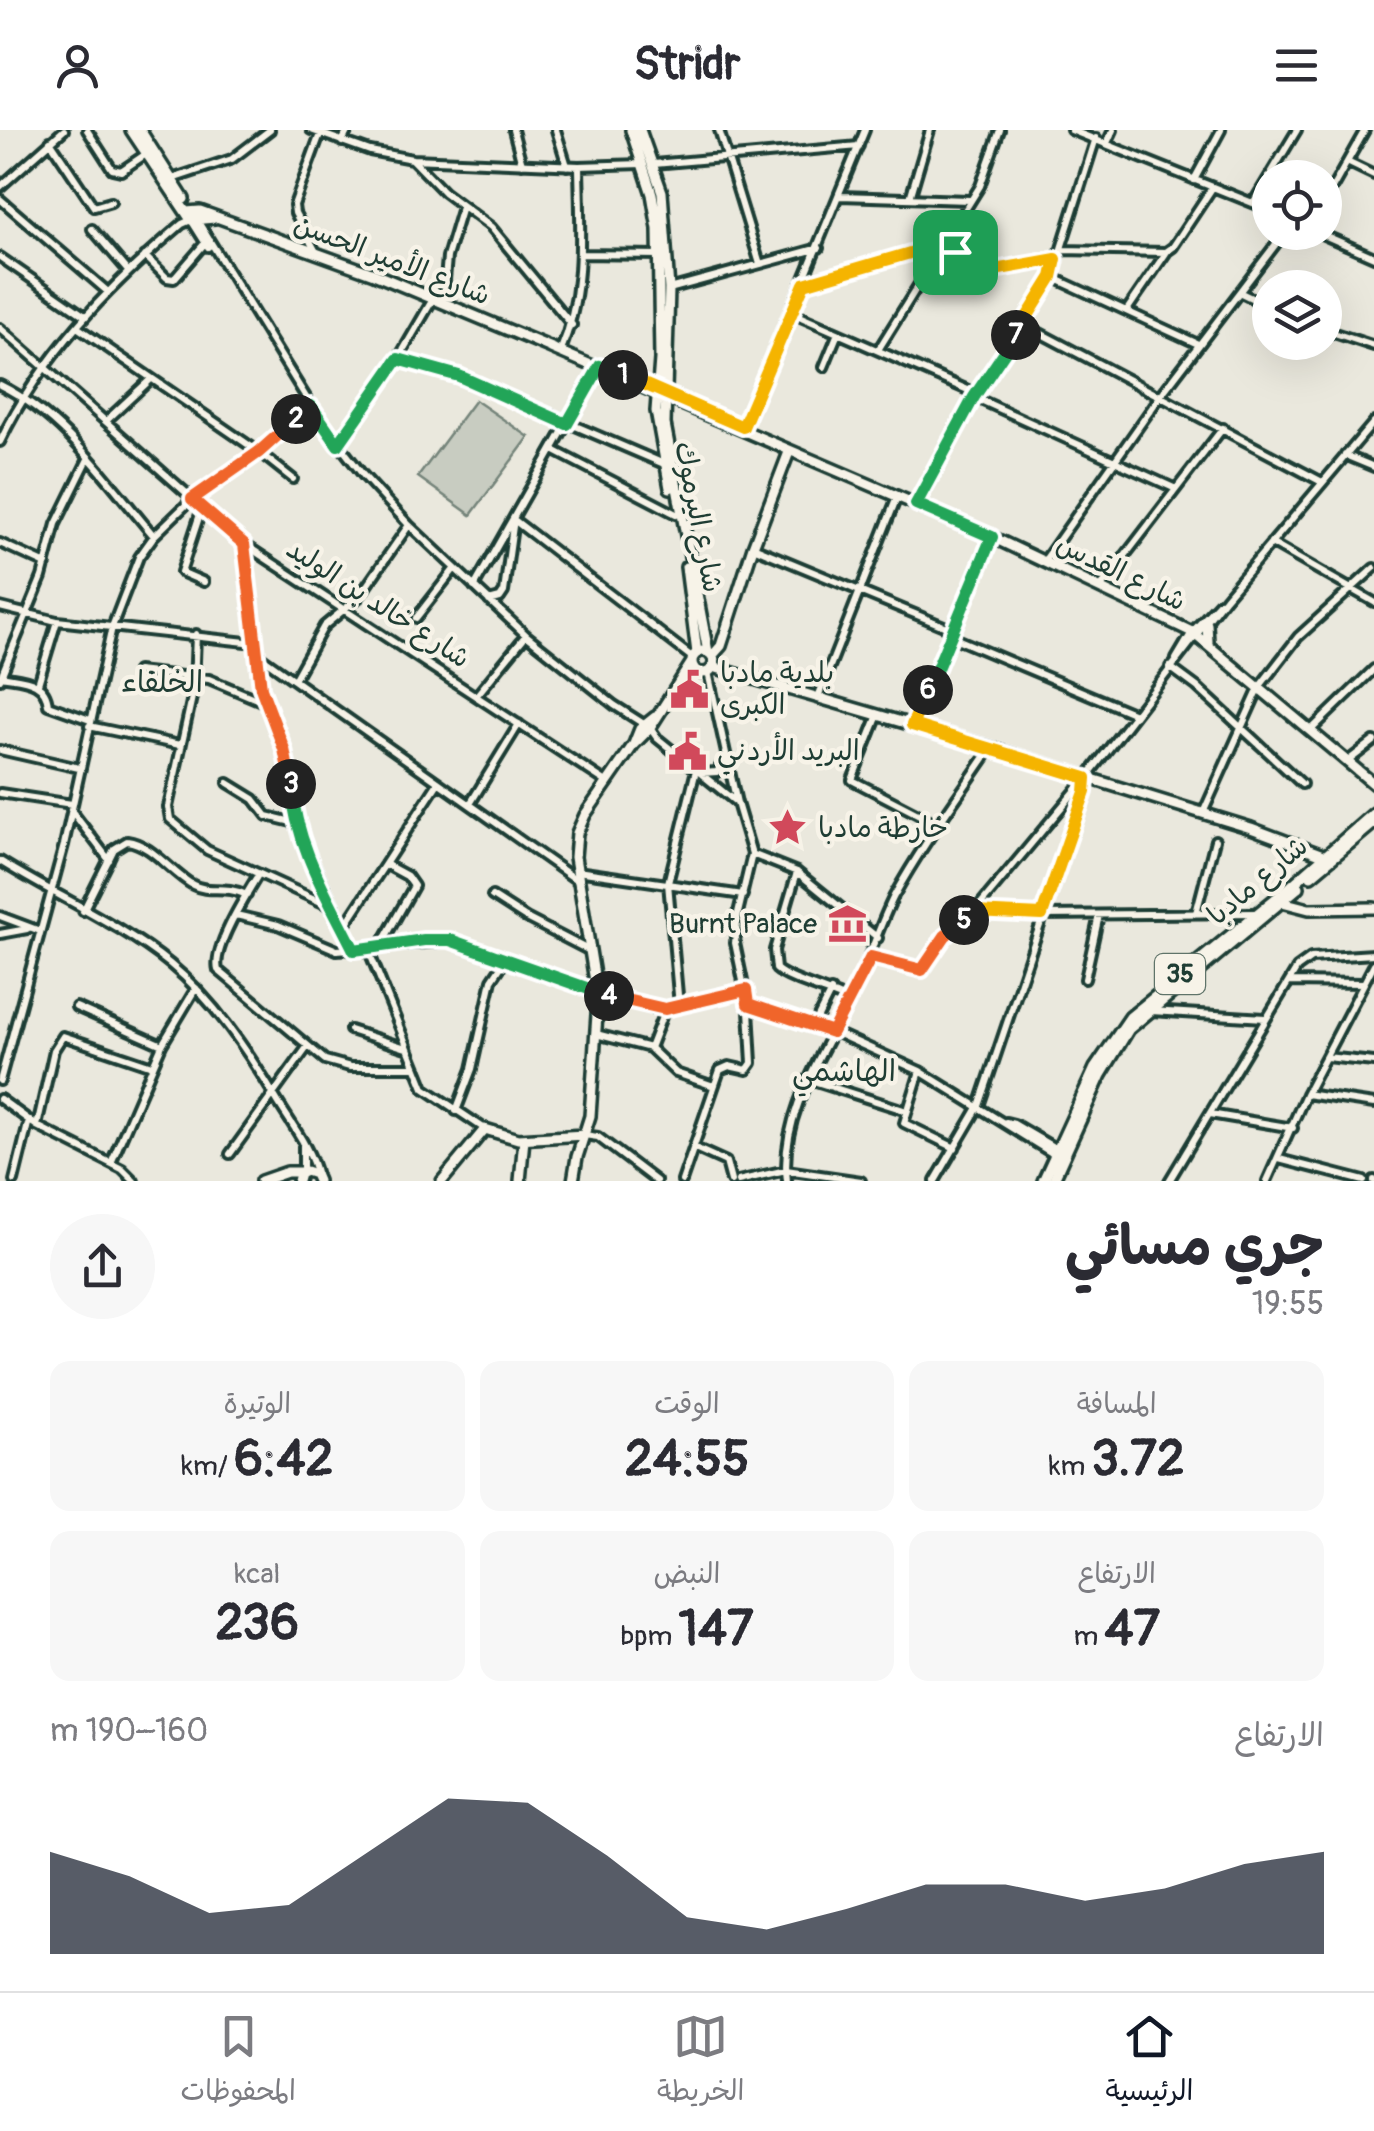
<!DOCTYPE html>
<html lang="ar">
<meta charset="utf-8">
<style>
:root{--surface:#fff;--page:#f7f7f7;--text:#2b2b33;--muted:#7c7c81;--line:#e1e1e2;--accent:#111827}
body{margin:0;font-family:Pangolin,"Playpen Sans Arabic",sans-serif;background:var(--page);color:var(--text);direction:rtl;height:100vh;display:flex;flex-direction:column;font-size:38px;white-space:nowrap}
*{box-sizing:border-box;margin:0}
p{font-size:32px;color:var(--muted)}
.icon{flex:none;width:55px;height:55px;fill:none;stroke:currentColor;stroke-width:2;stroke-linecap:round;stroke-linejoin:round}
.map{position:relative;height:1051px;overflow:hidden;direction:ltr}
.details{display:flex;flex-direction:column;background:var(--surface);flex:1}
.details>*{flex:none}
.tools{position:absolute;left:1252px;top:30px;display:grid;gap:20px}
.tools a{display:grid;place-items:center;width:90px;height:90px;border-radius:50%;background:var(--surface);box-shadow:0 10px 40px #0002;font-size:50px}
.pin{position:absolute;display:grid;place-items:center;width:85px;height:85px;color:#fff;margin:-42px;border-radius:20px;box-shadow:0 5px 15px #0006}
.km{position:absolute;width:50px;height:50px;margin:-25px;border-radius:50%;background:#222;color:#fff;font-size:28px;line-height:50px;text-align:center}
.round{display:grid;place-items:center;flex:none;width:105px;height:105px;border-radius:52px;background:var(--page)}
.head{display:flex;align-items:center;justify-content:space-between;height:170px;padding:0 50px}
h1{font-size:55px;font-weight:700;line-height:75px}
.metrics{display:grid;grid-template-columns:repeat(3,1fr);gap:15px;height:170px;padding:10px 50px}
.metrics div{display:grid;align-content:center;border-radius:20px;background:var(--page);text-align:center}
.metrics b{font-size:50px;font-weight:700}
.metrics small{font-size:28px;font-weight:400}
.metrics p{font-size:28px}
.chart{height:280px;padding:20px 50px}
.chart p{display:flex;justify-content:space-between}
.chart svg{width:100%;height:180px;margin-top:10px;fill:var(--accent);opacity:.7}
header{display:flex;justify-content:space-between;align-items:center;height:130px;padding:0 50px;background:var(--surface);font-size:45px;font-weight:700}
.tabs{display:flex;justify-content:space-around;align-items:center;height:140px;border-top:2px solid var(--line);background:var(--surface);font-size:28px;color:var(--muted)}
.tabs a{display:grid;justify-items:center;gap:5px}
.tabs .selected{color:var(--accent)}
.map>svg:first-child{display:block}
.green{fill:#c8ccc1;stroke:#74847a;stroke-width:2.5}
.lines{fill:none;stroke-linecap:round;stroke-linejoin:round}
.street-casing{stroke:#1f3d34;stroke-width:14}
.secondary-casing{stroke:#1f3d34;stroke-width:16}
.primary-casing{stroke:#1f3d34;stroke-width:16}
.street{stroke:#f7f3e8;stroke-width:6}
.secondary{stroke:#f7f3e8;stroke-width:9}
.primary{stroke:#f7f3e8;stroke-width:9}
.split-1-casing{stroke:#fff;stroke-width:20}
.split-2-casing{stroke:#fff;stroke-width:20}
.split-3-casing{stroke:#fff;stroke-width:20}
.split-4-casing{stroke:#fff;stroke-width:20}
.split-5-casing{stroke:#fff;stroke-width:20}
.split-6-casing{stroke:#fff;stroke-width:20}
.split-7-casing{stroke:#fff;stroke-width:20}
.split-8-casing{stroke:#fff;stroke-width:20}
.split-1{stroke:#f5b400;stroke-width:12}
.split-2{stroke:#22a559;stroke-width:12}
.split-3{stroke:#f0652b;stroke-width:12}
.split-4{stroke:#22a559;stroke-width:12}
.split-5{stroke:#f0652b;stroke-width:12}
.split-6{stroke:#f5b400;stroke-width:12}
.split-7{stroke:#22a559;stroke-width:12}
.split-8{stroke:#f5b400;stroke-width:12}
.labels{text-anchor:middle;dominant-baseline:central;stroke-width:9;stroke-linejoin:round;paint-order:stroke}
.shield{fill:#f7f3e8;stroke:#60746a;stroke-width:2.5}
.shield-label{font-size:25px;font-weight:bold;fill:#1f3d34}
.street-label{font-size:28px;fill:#1f3d34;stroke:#f7f3e8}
.poi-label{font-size:28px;fill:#1f3d34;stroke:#f7f3e8;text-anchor:start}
.neighbourhood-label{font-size:30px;fill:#1f3d34;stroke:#f7f3e8}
</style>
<header><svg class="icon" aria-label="menu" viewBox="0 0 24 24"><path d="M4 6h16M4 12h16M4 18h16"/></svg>Stridr<svg class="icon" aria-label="person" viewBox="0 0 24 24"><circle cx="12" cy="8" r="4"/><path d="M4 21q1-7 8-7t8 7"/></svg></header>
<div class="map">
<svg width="1374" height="1051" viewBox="0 0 1374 1051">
<rect width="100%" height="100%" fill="#eae8dd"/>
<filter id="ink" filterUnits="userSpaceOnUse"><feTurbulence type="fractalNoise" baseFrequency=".01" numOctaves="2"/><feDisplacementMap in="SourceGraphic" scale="20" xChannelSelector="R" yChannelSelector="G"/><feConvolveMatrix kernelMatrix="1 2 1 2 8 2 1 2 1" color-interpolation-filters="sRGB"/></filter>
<g filter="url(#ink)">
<path class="green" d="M 475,270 L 529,307 L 471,385 L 418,347 Z"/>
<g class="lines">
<defs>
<path id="street" d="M 87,0 L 112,39 L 121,41 L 146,24
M 311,0 L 370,21 L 412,29 L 579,36 L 642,34
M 513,0 L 522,34
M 556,0 L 567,36
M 719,0 L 760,134
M 1071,0 L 1270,80
M 50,11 L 94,77 L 111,72
M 342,12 L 348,0
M 1107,13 L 1113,0
M 412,29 L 444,62 L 491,97 L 572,195
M 1347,32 L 1374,45
M 654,34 L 859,16
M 172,49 L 232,29 L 270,0
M 1194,50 L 1221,0
M 0,57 L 64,0
M 840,66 L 969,70
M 910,68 L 930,0
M 0,69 L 108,162
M 1325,71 L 1365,0
M 1253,73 L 1297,0
M 197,90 L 320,290 L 363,345 L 409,395 L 526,505 L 614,575 L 650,598 L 657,608 L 737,673
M 92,99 L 128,141
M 1317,102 L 1374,127
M 1062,120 L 1166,122 L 1173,117 L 1212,58
M 316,122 L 295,83 L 294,75 L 320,4
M 581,124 L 659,125
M 145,126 L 167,148 L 174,149 L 205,113
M 0,127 L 85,186
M 1052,147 L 1198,214
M 805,153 L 937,115 L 955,122 L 977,143 L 1056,129
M 669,159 L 819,118
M 1241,163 L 1270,177
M 443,173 L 447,127 L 462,77
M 1127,180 L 1166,123
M 792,183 L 977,264
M 1023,194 L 1322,352
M 77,197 L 259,322 L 293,349
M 0,198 L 244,414 L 608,653
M 1325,200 L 1374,216
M 878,220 L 980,56 L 1000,0
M 560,222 C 586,162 580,101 579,36
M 398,229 L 459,246 L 664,334
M 824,237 L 838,203
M 0,255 C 65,287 108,352 154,406
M 974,267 L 1176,359
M 106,291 L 151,249
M 743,297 L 865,0
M 0,312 C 41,226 110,155 182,94 L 191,90 L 208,117
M 338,315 L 398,229 L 433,169
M 553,320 L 676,384
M 1345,325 L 1374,337
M 916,374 L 974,267 L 1052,147 L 1096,8
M 202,378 L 181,442 L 204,452
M 514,390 L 693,528
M 0,413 L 46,434
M 1271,413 L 1374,472
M 244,415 L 259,549 L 287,627 L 299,703 L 354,820
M 753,417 L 951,499
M 1045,430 L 1161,265 L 1285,102
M 474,457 L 599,237
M 1101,457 L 1223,298
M 489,471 L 500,468 L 504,462 L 513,396
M 0,477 L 57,491 L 255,513
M 416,488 L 455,438
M 196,504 L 194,558 L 168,677 L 170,689 L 207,720 L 332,777
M 952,507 L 1135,584
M 257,524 L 578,751
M 1176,529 L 1192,502 L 1220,472
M 1170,537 L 1197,557 L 1302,654
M 137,541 L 209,549 L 266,573
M 1,546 C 22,550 46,549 48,575 L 90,590
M 0,549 L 42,447 L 56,394 L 88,329
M 294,550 L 324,496 L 359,467 L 409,395
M 38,554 L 57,491
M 477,565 L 526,505
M 818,567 L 897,367
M 878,585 L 852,650 L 939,695
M 913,595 L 992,407
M 89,596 L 180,615
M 1311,600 L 1374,539
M 0,620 L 79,638
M 1348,631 L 1374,611
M 701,643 L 717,642 L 725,628
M 228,653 L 254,669 L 267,686 L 296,693
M 0,663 L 72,674
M 470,674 L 519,594
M 71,680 L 109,730
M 1203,683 L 1260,556 L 1298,507 L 1374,438
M 752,724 L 797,742 L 878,808
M 0,731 C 54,765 121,794 170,834 C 214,870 249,923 278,972 C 292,995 311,1019 317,1046
M 577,741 L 743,765
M 797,742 L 774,820 L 776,839 C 789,851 830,861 850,871
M 258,745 C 246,765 212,818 218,840 L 325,930 L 350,937 L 414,937
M 492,766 L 526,788 L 590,821
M 83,781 L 114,719 L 127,711 C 152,714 171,743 193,755 C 210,764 223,754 247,765
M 976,782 L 1042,785 L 1257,783
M 1196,783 L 1215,710
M 236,785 L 278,795 L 337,820 L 451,811 L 569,853 L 654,878 L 665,879 L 746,859
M 0,786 L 40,801
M 344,797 L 438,653
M 0,804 L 27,799
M 381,815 L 414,756 L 407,746 L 385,734
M 368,819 L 424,958 L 485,999
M 871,827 L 918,840 L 925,838 L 945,806 L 974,782 L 1086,648 L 1225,468 L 1374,292
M 1085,849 L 1099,785
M 1289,852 L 1364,853
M 748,874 L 832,901 L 920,941 L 1055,1025
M 679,876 L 668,753 L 696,640
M 76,877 L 162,915
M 1151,881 L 1265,888
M 814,895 L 831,861
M 350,900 L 406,918
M 596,904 L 650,918 L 676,943 L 714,956
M 650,918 L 665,879
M 1326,927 L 1374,932
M 920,941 L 904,993 L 955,1018
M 810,950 L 907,981
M 0,951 L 64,715 L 112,497 L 139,427 L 154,406 L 192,369 L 259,322 L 311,276
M 1306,964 L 1374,974
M 0,969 L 37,996 L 122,1039 L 134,1051
M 456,981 L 472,939 L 492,850 L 506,829
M 1210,984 L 1293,998
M 1006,992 L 1014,994 L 1060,1021
M 37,996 L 54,920 L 63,906 L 152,936
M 584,1005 L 598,1007 L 656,1051
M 303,1015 L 303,1042
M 695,1018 L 726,1032 L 731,1051
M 230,1024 L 308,916
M 1279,1029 L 1364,1051
M 111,1033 L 162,915 L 196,858
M 14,1051 L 29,990
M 682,1051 L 720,940 L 729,936 L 747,940 L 752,933 L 749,880 L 735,813 L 738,783 L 752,724 L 737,673 L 708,542
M 738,1051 L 786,1040 L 861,1051
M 787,1051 C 779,985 824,922 852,865 C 868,833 878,798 894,766 C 922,715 958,667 991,618
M 935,1051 L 979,976 L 1085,662 L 1086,650
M 1169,1051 L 1297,838 L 1311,828 L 1374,824
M 1267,1051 L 1306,964 L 1374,834
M 1374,1051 L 1374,1050"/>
<path id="secondary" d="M692 532a11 11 0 1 1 22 0a11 11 0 1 1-22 0Z
M 712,526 L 721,516 L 753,417 L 789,322
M 713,537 L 991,618 L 1251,698 L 1331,728
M 634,614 L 640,599 L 655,587
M 1282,772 L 1309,779 L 1374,778
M 261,1051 L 287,1042 L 302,1042
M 298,1051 L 300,1044 L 306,1041 L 315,1044 L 318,1051
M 442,1051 L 485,999 L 518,1009 L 584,1005
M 520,1051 L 524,1009
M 573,1051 L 577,1027 L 590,986 L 598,870 L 575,727 L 577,703 L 585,685 L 634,614 L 650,598 L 692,532"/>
<path id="primary" d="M 131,0 L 191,90 L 215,88
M 140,0 L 184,69
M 631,0 L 652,64 L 658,99 L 660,229 L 656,281 L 670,358
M 640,0 L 662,62 L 669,159 L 665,294 L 708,522
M 186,82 L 200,81 L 374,144 L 554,219
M 551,218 L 992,407 L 1192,502 L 1374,654
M 638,251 L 688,273
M 686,437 L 697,523
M 1207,494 L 1208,512
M 1311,746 L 1374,693
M 1043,1051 L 1095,938 L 1130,887 L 1291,756 L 1374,683
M 1053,1051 L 1101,945 L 1129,899 L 1299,757"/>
</defs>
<use href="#street" class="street-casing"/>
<use href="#secondary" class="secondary-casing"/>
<use href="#primary" class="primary-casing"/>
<use href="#street" class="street"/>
<use href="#secondary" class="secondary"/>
<use href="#primary" class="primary"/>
</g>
</g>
<g class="lines" filter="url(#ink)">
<defs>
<path id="split-1" d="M 623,245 L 743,297 L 804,154 L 934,116 L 942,115 L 955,122"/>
<path id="split-2" d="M 296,289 L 311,276 L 338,315 L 398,229 L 459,246 L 567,294 L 600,236 L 623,245"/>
<path id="split-3" d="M 291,654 L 284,619 L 261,558 L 244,414 L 192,369 L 259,322 L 296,289"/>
<path id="split-4" d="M 291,654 C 296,716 327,766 354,820 L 424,810 L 450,810 L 609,866"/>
<path id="split-5" d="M 609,866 L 665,879 L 746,860 L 748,874 L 832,902 L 871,827 L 922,840 L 945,806 L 964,790"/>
<path id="split-6" d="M 928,560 L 912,595 L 1086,648 L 1085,662 L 1042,785 L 974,782 L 964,790"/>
<path id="split-7" d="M 928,560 L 992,407 L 916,374 L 974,267 L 1016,205"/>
<path id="split-8" d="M 955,122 L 977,143 L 1056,129 L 1052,147 L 1016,205"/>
</defs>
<use href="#split-1" class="split-1-casing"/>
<use href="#split-2" class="split-2-casing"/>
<use href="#split-3" class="split-3-casing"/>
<use href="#split-4" class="split-4-casing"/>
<use href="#split-5" class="split-5-casing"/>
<use href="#split-6" class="split-6-casing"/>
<use href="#split-7" class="split-7-casing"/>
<use href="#split-8" class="split-8-casing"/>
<use href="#split-1" class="split-1"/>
<use href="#split-2" class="split-2"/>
<use href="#split-3" class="split-3"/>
<use href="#split-4" class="split-4"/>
<use href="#split-5" class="split-5"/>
<use href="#split-6" class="split-6"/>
<use href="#split-7" class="split-7"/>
<use href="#split-8" class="split-8"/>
</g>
<defs>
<symbol id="civic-bare" viewBox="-9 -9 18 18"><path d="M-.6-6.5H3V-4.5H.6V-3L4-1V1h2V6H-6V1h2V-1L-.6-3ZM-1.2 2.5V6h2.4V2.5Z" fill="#d1495b" stroke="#f7f3e8" stroke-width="2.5" paint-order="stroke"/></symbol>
<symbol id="sight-bare" viewBox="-9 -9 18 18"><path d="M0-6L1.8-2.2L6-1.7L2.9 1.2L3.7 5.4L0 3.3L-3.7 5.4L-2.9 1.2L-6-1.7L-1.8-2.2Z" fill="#d1495b" stroke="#f7f3e8" stroke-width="2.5" paint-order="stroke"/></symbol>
<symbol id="museum-bare" viewBox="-9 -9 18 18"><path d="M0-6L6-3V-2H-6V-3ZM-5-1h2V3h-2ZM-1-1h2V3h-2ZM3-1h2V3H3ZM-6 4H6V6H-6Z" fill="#d1495b" stroke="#f7f3e8" stroke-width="2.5" paint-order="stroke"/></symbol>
</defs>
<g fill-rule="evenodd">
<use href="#civic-bare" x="662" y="532" width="55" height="55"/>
<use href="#civic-bare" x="660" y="594" width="55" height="55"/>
<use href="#sight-bare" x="760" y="670" width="55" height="55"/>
<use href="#museum-bare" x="820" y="766" width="55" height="55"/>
</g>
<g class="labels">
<rect class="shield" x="1155" y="824" width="50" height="40" rx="8"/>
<g class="shield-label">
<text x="1180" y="844">35</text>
</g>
<g class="street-label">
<text transform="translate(392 130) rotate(21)">شارع الأمير الحسن</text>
<text transform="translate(698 387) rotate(79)">شارع اليرموك</text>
<text transform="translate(1121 443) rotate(26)">شارع القدس</text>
<text transform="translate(378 474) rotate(33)">شارع خالد بن الوليد</text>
<text transform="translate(1258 751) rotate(-40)">شارع مادبا</text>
</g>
<g class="poi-label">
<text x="720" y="543">بلدية مادبا<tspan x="720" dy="32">الكبرى</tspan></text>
<text x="717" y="621">البريد الأردني</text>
<text x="818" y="698">خارطة مادبا</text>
<text x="817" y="794" text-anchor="end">Burnt Palace</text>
</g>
<g class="neighbourhood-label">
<text x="162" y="552">الخلفاء</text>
<text x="844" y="941">الهاشمي</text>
</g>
</g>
</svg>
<div class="tools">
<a><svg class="icon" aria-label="locate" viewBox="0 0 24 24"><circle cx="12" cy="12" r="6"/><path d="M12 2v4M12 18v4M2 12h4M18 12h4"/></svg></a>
<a><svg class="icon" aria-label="layers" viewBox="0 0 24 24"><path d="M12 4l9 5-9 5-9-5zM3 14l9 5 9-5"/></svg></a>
</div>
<div class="pin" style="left:955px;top:122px;background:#1e9e55"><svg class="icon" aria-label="arrive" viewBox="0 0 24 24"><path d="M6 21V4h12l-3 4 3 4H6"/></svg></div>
<b class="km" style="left:623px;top:245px">1</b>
<b class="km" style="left:296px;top:289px">2</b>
<b class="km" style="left:291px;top:654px">3</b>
<b class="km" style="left:609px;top:866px">4</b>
<b class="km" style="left:964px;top:790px">5</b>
<b class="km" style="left:928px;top:560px">6</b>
<b class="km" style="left:1016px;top:205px">7</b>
</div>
<section class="details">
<div class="head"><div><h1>جري مسائي</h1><p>19:55</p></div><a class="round"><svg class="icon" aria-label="share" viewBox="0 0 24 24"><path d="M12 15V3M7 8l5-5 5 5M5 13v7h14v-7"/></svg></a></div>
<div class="metrics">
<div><p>المسافة</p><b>3.72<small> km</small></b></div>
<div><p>الوقت</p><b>24:55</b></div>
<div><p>الوتيرة</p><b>6:42<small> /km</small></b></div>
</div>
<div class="metrics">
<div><p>الارتفاع</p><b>47<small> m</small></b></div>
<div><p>النبض</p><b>147<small> bpm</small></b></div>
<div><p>kcal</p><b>236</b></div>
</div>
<div class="chart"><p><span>الارتفاع</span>160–190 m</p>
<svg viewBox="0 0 160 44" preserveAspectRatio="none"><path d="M0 44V19L10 25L20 34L30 32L40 19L50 6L60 7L70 20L80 35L90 38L100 33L110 27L120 27L130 31L140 28L150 22L160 19V44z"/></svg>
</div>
</section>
<nav class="tabs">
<a class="selected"><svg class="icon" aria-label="home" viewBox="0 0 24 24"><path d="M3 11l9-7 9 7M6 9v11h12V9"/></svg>الرئيسية</a>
<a><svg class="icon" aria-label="map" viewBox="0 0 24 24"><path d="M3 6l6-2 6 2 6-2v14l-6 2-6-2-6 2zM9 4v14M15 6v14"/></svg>الخريطة</a>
<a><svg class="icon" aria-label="saved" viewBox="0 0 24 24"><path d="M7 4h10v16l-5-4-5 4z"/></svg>المحفوظات</a>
</nav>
